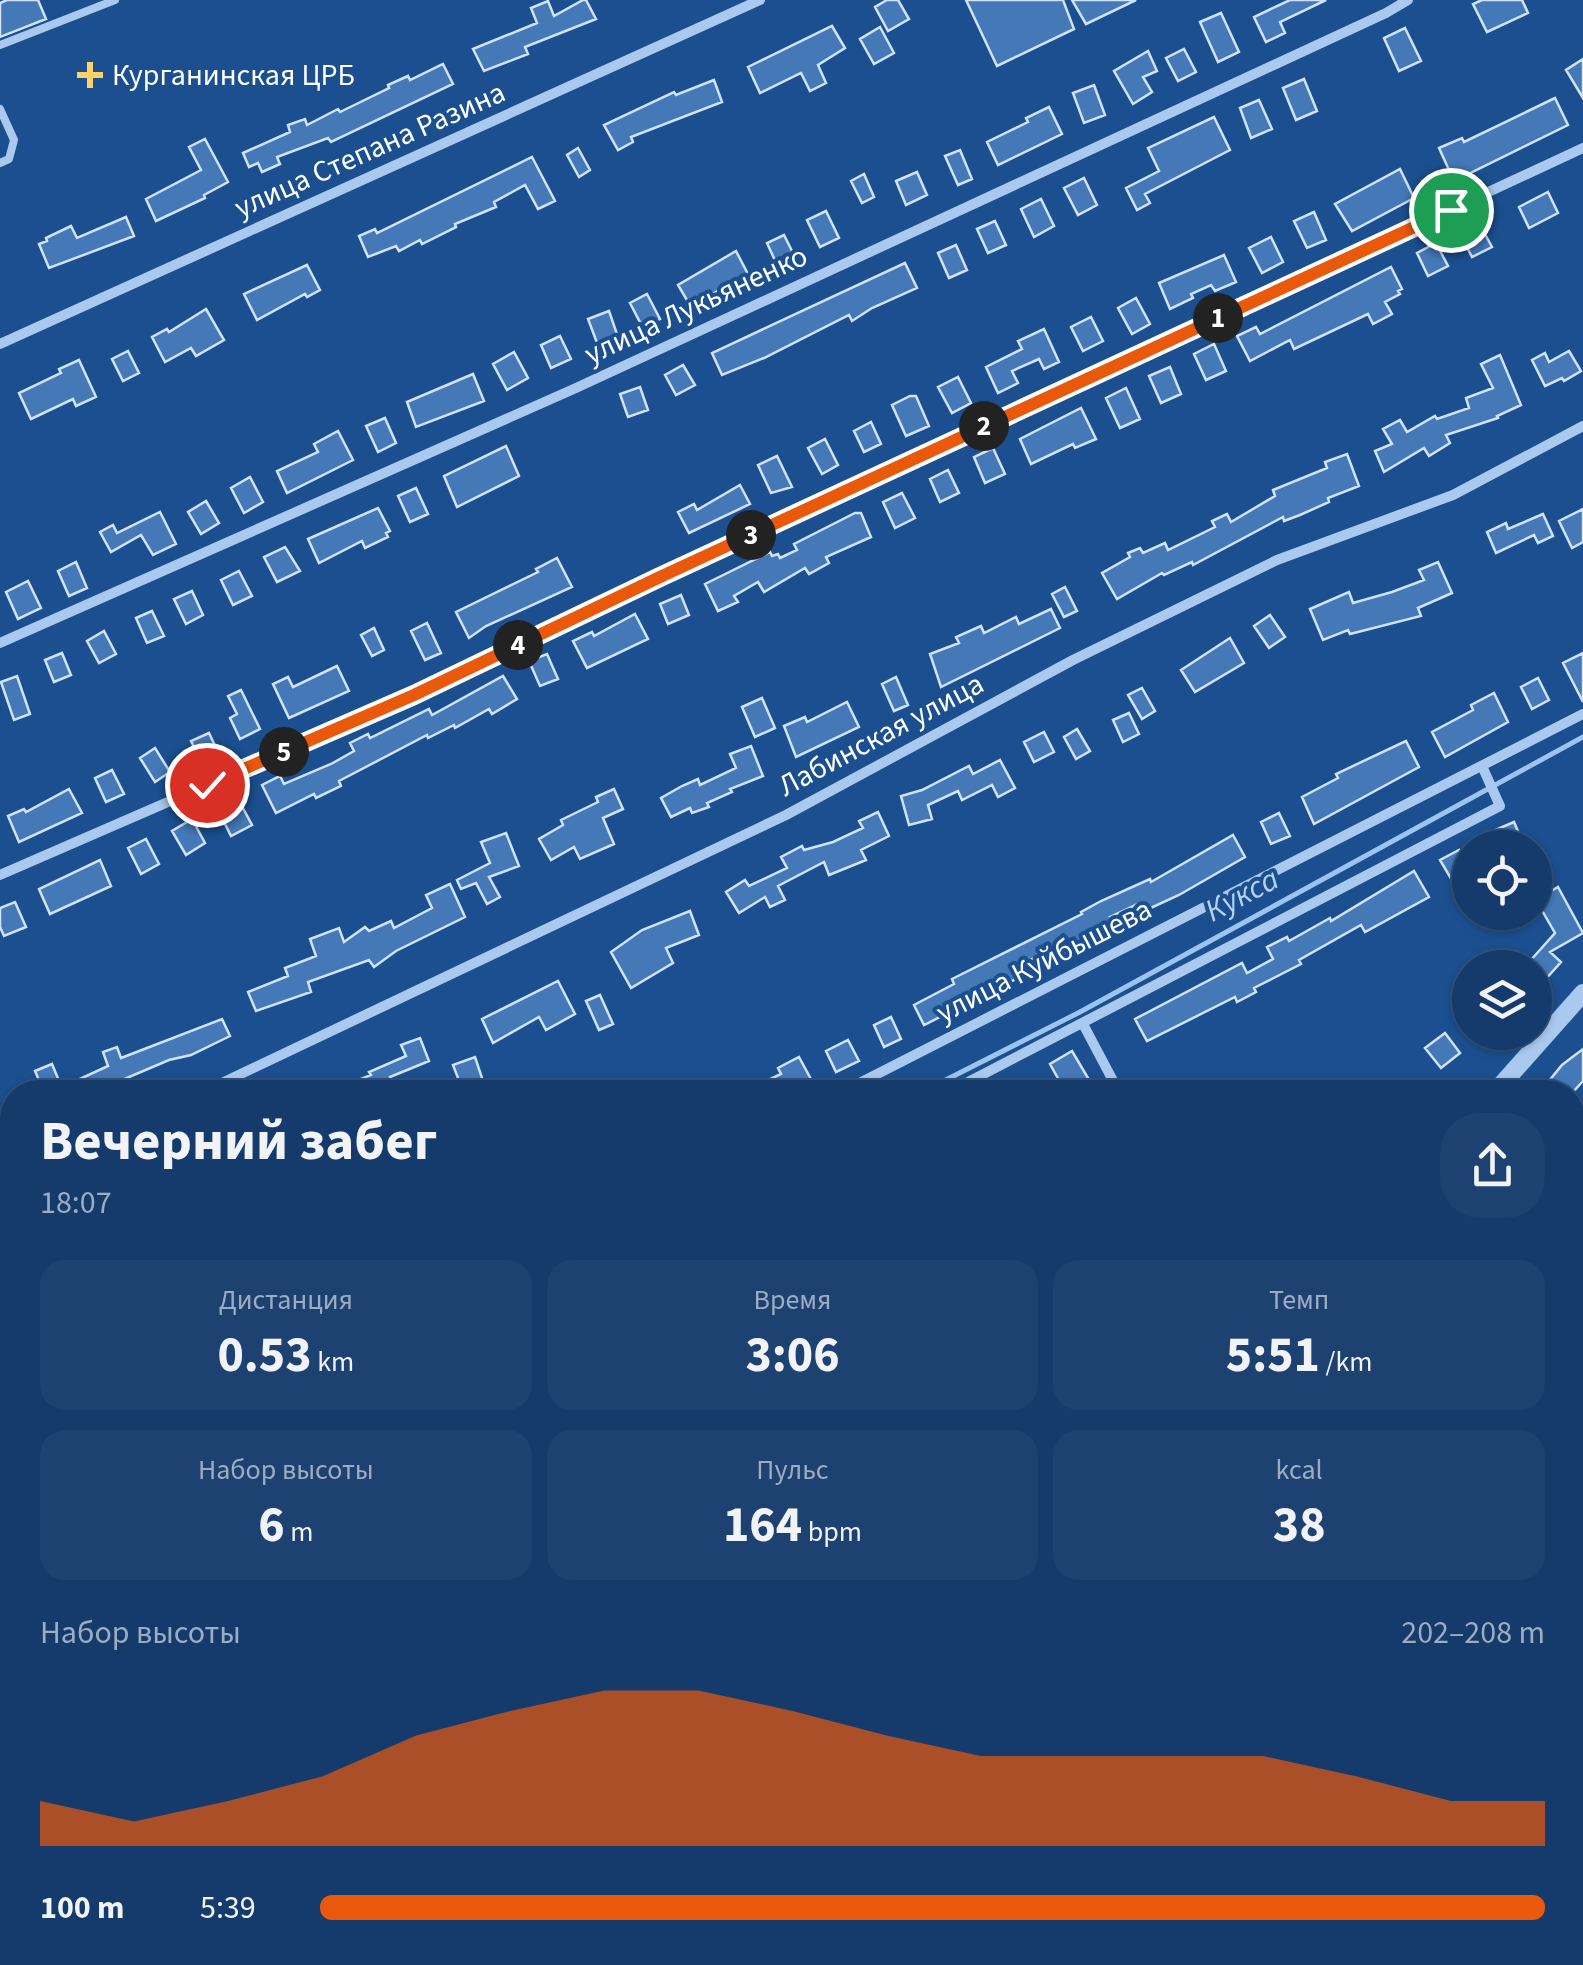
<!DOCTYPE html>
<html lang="ru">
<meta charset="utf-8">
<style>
:root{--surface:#143b6b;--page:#1d4271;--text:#f1f3f6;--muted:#9dadc1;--line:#33557e;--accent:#ea580c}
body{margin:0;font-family:"Source Sans 3",sans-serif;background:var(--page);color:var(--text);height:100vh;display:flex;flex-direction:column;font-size:38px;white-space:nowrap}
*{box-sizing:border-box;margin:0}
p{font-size:32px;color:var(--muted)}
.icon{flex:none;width:55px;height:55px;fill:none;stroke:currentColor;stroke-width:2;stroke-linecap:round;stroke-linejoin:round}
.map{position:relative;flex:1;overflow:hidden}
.details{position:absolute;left:0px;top:1080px;width:1585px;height:885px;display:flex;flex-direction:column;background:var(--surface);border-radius:40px 40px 0 0;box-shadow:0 2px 8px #0004,0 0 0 2px var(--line)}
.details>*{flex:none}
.controls{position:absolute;left:1452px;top:830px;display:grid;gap:20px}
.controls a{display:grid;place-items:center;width:100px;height:100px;border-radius:50%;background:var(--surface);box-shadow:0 2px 8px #0004,0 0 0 2px var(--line);font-size:50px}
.pin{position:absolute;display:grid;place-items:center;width:85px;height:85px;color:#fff;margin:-42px;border:5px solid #fff;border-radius:50%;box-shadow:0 2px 10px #0007}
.km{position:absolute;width:50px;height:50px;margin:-25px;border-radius:50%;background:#222;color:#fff;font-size:28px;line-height:50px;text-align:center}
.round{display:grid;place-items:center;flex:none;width:105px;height:105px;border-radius:40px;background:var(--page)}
.overview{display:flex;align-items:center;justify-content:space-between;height:170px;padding:0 40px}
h1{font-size:55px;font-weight:700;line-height:75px}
.figures{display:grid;grid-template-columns:repeat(3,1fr);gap:15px;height:170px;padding:10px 40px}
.figures div{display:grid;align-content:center;border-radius:25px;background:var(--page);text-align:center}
.figures b{font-size:50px;font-weight:700}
.figures small{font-size:28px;font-weight:400}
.figures p{font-size:28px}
.chart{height:280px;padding:20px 40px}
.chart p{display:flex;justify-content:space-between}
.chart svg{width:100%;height:180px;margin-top:10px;fill:var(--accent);opacity:.7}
ul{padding:0 40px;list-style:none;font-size:32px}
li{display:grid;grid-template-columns:160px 120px 1fr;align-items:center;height:75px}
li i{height:25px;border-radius:12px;background:var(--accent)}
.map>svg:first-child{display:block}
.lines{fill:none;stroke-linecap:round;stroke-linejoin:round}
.stream{stroke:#9cc4f0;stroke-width:5}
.building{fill:#4478b7;stroke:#cfe3fa;stroke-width:2.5}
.service{stroke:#a9c9ee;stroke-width:8}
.minor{stroke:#a9c9ee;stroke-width:10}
.tertiary{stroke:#a9c9ee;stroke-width:18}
.route-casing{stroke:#fff;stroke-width:20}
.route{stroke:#ea580c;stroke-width:12}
.poi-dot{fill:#ffd166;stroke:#1b4f8f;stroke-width:4}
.labels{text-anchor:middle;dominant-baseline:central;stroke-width:8;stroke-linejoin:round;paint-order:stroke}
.poi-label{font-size:30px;fill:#fff;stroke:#1b4f8f;text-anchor:start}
.street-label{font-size:30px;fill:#fff;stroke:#1b4f8f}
.water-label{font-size:32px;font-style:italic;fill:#b5d3f5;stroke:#1b4f8f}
</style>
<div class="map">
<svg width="1583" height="1965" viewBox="0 0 1583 1965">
<rect width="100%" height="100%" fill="#1b4f8f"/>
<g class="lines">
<path class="stream" d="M 922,1092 L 1080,1012 L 1583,737
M 0,1754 L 12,1750"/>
</g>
<path class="building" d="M 7,0 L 38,0 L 46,19 L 0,37 L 0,3 Z
M 583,0 L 586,0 L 596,19 L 525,47 L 528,54 L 484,71 L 473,49 L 537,23 L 531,8 L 548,1 L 554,16 Z
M 887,0 L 898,0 L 909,19 L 888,31 L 875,7 Z
M 966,0 L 1063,0 L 1074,29 L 997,66 Z
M 1072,0 L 1136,0 L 1086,24 Z
M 1290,0 L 1326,0 L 1280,22 L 1285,33 L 1266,42 L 1254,17 Z
M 1482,0 L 1522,0 L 1528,13 L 1487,32 L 1473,4 Z
M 1221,13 L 1239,52 L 1218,62 L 1200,22 Z
M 832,26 L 845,48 L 818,65 L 826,83 L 810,91 L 801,73 L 760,93 L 748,67 Z
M 880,27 L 894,53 L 874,64 L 860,39 Z
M 1405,28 L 1421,61 L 1399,71 L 1384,38 Z
M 1184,49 L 1196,72 L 1178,81 L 1166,58 Z
M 1148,51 L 1157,71 L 1143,77 L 1152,92 L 1133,104 L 1114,71 Z
M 1583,59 L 1583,98 L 1566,70 Z
M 443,64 L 453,84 L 331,142 L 328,138 L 277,157 L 280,164 L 262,172 L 258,163 L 249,167 L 243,153 L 290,132 L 288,125 L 305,119 L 307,125 L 338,109 L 340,112 L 389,88 L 388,85 L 408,76 L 410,80 Z
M 1304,79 L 1317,111 L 1296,120 L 1283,88 Z
M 714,80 L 722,102 L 631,137 L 633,142 L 618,150 L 604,125 L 674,92 L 676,95 Z
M 1094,85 L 1105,115 L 1084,123 L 1073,93 Z
M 1555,98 L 1568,125 L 1454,181 L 1439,148 L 1462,138 L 1464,142 Z
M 1259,100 L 1272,129 L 1251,138 L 1240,108 Z
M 1049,107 L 1062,134 L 998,165 L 987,142 L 1028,122 L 1026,118 Z
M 1214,117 L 1230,150 L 1145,194 L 1150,203 L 1137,210 L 1126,188 L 1159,171 L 1148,148 Z
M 205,139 L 228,182 L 204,195 L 205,198 L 156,221 L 146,199 L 201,170 L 189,147 Z
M 578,148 L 590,170 L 579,177 L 567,155 Z
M 960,150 L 972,179 L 958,185 L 945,156 Z
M 532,157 L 555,201 L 538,209 L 525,185 L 494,202 L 496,207 L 455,224 L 456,227 L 422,244 L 420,240 L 399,251 L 396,246 L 368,257 L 359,236 L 375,229 L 377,233 Z
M 1400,169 L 1414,198 L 1352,231 L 1335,204 Z
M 917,172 L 927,195 L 906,205 L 896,181 Z
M 864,174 L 874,197 L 862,203 L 851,181 Z
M 1084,178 L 1097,205 L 1078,215 L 1064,188 Z
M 1548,192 L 1558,213 L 1529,228 L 1519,207 Z
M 1041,199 L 1054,226 L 1034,237 L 1021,209 Z
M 826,211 L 839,238 L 820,247 L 807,220 Z
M 1314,212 L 1326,240 L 1307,248 L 1294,221 Z
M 126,217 L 134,236 L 49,268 L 39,244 L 47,241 L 46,238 L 71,226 L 77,238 Z
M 995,221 L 1006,245 L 988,253 L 977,229 Z
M 1480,225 L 1492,247 L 1472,257 L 1461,236 Z
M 784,235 L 796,259 L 778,267 L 767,243 Z
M 1271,237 L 1283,262 L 1262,273 L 1249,248 Z
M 1436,243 L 1448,266 L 1428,276 L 1417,253 Z
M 956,245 L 967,270 L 949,278 L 938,253 Z
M 736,251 L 750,278 L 728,289 L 726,286 L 691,307 L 678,285 Z
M 1224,255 L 1236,282 L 1215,291 L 1211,285 L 1191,294 L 1193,298 L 1170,309 L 1159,283 Z
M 905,263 L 917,288 L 872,308 L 852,321 L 849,315 L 764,358 L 722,375 L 712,353 Z
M 307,265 L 320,290 L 307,297 L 305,294 L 257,320 L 244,294 Z
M 1391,267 L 1402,289 L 1398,291 L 1400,294 L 1385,302 L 1392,314 L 1373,324 L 1368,314 L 1294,349 L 1290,340 L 1250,361 L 1237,336 L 1256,327 L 1260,334 Z
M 647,294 L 660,319 L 643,328 L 630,303 Z
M 1136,298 L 1150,324 L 1132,334 L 1118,308 Z
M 206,309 L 224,340 L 196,356 L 191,348 L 165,362 L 152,337 L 167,329 L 169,332 Z
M 609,311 L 619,340 L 599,348 L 588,319 Z
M 1091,317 L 1103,341 L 1083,351 L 1071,327 Z
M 1044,329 L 1059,362 L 1044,369 L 1039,359 L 1012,371 L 1018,383 L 998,393 L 986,367 L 1022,349 L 1018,341 Z
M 560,336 L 571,359 L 551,368 L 541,345 Z
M 1214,344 L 1226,371 L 1206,380 L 1194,354 Z
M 128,351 L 139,373 L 123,381 L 112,359 Z
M 1569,351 L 1581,371 L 1564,381 L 1562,378 L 1545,386 L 1532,360 L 1545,353 L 1549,362 Z
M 514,352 L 528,378 L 507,390 L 493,364 Z
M 1500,355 L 1521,405 L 1497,416 L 1498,418 L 1446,435 L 1450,443 L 1429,456 L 1424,448 L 1384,472 L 1375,451 L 1392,444 L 1383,429 L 1400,420 L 1407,432 L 1435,416 L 1437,419 L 1469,408 L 1466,398 L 1493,388 L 1481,364 Z
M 79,360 L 96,397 L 76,406 L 73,399 L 31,419 L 19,393 L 61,373 L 59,369 Z
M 683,365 L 695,385 L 676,395 L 665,375 Z
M 1170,367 L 1181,394 L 1161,403 L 1149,376 Z
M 473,374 L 484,401 L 416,427 L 407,402 Z
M 958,377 L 971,403 L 952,413 L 938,387 Z
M 640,387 L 648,410 L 628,417 L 620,394 Z
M 1126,388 L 1140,419 L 1120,428 L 1106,398 Z
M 910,396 L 916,396 L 929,426 L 906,436 L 892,405 Z
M 1081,408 L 1096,439 L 1075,448 L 1073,444 L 1031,464 L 1020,439 Z
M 385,418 L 396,443 L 378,452 L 366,426 Z
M 871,422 L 881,444 L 864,452 L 854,431 Z
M 338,431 L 353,460 L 287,493 L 277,471 L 318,452 L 314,444 Z
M 825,439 L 838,465 L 822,474 L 808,448 Z
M 506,446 L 519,476 L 457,507 L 444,476 Z
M 993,448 L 1005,474 L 985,483 L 974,457 Z
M 1347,454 L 1359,486 L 1328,498 L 1329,502 L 1300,515 L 1284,521 L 1283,517 L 1193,565 L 1192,562 L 1164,575 L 1162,573 L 1117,599 L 1102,573 L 1130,557 L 1128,553 L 1140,548 L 1143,553 L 1165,543 L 1168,550 L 1215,527 L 1212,521 L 1227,514 L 1231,522 L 1275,496 L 1273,490 L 1327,468 L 1325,462 Z
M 777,456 L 792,487 L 771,493 L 758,465 Z
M 948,470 L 959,493 L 940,502 L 930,479 Z
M 250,477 L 263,502 L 244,513 L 231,488 Z
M 740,485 L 750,504 L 689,533 L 678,512 L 694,504 L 697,510 Z
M 416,488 L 428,514 L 410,522 L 398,496 Z
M 902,493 L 915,518 L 895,528 L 883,502 Z
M 206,501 L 219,523 L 201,534 L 188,512 Z
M 378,508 L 390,531 L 386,533 L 388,537 L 365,548 L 362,541 L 319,563 L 308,539 Z
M 1583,509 L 1583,542 L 1572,548 L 1559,521 Z
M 160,512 L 176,544 L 153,555 L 141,535 L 111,552 L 100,532 L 113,525 L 117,533 Z
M 855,513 L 861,513 L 871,537 L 826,557 L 829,563 L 809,574 L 805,568 L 764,592 L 758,582 L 734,596 L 738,602 L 718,611 L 705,584 L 770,552 L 772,556 L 778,554 L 780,558 L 797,550 L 794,544 Z
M 1543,514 L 1553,536 L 1538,543 L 1534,535 L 1496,553 L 1487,532 L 1506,523 L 1508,529 Z
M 285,547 L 300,571 L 277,582 L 264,557 Z
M 557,558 L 572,587 L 486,626 L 469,638 L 456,612 L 538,572 L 536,569 Z
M 76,562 L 87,588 L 69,596 L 58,571 Z
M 1438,562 L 1452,593 L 1418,608 L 1421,616 L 1350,634 L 1348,630 L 1323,640 L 1310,609 L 1349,592 L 1353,603 L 1392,592 L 1424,580 L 1419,570 Z
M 239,571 L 252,596 L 233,605 L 221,580 Z
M 28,581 L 41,608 L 18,619 L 6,592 Z
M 1065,587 L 1077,611 L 1064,617 L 1052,594 Z
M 192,591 L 203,615 L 186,624 L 174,599 Z
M 681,595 L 689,615 L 668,624 L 660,604 Z
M 1051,609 L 1060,628 L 941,687 L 930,654 L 959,643 L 956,637 L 981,626 L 984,633 L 1016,617 L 1019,624 Z
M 152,611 L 164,636 L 147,643 L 136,618 Z
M 635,614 L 648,639 L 587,668 L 573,641 L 592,632 L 594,636 Z
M 1270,615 L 1285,637 L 1269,648 L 1254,626 Z
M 427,623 L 441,653 L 425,660 L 411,631 Z
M 374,628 L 384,650 L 372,656 L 361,635 Z
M 104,631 L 116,654 L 99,663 L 87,641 Z
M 1230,638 L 1244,663 L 1195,692 L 1181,670 Z
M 62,653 L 71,675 L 54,682 L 45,660 Z
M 1583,653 L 1583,702 L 1563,663 Z
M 547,654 L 558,679 L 540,686 L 529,661 Z
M 337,666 L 349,691 L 289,718 L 273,684 L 288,677 L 293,687 Z
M 17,676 L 30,714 L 14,720 L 1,682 Z
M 503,676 L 517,699 L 492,714 L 489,709 L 455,728 L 454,725 L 428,738 L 427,735 L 339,781 L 341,786 L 316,798 L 314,794 L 276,813 L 262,785 L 280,776 L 284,784 L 331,764 L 354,751 L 350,743 L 368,734 L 370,738 L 429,709 L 432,715 Z
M 896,677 L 908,705 L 894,711 L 882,684 Z
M 1538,678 L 1549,700 L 1532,709 L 1521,687 Z
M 1142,688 L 1155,711 L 1142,719 L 1128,695 Z
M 241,690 L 260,729 L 240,739 L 230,718 L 237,714 L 228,696 Z
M 1494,693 L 1508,722 L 1445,757 L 1432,732 L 1473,710 L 1471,705 Z
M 762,698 L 775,728 L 755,737 L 742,707 Z
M 847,702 L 859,727 L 796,757 L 784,726 L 805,717 L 807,722 Z
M 1129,713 L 1139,734 L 1123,742 L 1113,720 Z
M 1077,729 L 1090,751 L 1076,759 L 1064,737 Z
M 1044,732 L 1054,752 L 1034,762 L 1024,742 Z
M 209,733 L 218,752 L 201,761 L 191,741 Z
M 1406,741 L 1419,767 L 1314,824 L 1302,797 L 1338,778 L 1336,774 Z
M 751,746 L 763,776 L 730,789 L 732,792 L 707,803 L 709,807 L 692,813 L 690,808 L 671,817 L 661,798 L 682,786 L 698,779 L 700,785 L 736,768 L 730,754 Z
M 155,748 L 170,772 L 155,782 L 140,758 Z
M 1000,760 L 1015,788 L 998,797 L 992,785 L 962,800 L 958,791 L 928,805 L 932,819 L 909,825 L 901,796 L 922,790 L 969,766 L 973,774 Z
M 112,770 L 124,794 L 106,802 L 95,778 Z
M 69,789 L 82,813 L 19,842 L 8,816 L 24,809 L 26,812 Z
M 614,789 L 623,809 L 603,818 L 614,844 L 580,859 L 574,847 L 551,860 L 539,839 L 563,825 L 561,820 L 598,802 L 596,797 Z
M 237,797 L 252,825 L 231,836 L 217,808 Z
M 878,812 L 889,836 L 861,850 L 866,860 L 829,875 L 824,862 L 778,886 L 785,900 L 770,907 L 765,897 L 739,913 L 726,892 L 745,880 L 749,886 L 787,868 L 781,857 L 802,846 L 804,850 L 833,842 L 863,828 L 859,821 Z
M 1279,813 L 1290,836 L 1271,844 L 1261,822 Z
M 192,819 L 205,843 L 186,855 L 172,831 Z
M 1514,822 L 1523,843 L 1513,848 L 1500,848 L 1493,831 Z
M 506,833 L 519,866 L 489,877 L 500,897 L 487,904 L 476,883 L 461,889 L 457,880 L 490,863 L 481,842 Z
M 1233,835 L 1245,857 L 1179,895 L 1142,912 L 1138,904 L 1110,917 L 1115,926 L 1098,936 L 1058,956 L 1054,948 L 1026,962 L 1030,972 L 924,1025 L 914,1005 L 954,984 L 952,979 L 1082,914 L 1081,912 L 1101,901 L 1150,879 L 1151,882 Z
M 146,839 L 159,864 L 141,874 L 128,848 Z
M 1459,850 L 1470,873 L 1453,882 L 1440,860 Z
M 100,860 L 111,886 L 50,914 L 39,889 Z
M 1414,871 L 1429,897 L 1365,932 L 1361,925 L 1299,960 L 1301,964 L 1254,988 L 1256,992 L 1237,1002 L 1235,997 L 1147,1041 L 1135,1019 L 1242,963 L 1247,973 L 1273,959 L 1267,947 L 1287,937 L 1289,941 L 1330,918 L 1331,921 Z
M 450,884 L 465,917 L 396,951 L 374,967 L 369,960 L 308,982 L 311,992 L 256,1011 L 248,992 L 288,976 L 285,968 L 316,956 L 310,939 L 339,928 L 344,942 L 365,927 L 369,931 L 391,921 L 394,928 L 432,908 L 426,895 Z
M 1558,887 L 1583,933 L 1550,952 L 1561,962 L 1535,991 L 1535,965 L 1530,961 L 1555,933 L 1536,900 Z
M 15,902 L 26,927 L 4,936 L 0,927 L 0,908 Z
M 690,911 L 699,935 L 666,948 L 673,963 L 631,988 L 611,952 L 642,930 Z
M 558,981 L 575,1014 L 546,1030 L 539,1017 L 493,1043 L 482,1019 Z
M 600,995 L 613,1024 L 599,1030 L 586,1001 Z
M 891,1017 L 901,1039 L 884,1047 L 874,1025 Z
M 222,1019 L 230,1036 L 191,1055 L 169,1060 L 94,1092 L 78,1092 L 73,1082 L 108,1066 L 103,1052 L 117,1047 L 121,1058 Z
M 1445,1033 L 1460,1053 L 1441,1068 L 1425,1048 Z
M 420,1038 L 429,1061 L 390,1077 L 397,1092 L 329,1092 L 371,1075 L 369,1072 L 406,1056 L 401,1045 Z
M 848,1040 L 859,1061 L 836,1072 L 826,1051 Z
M 1583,1049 L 1583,1081 L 1573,1092 L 1540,1092 L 1562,1065 Z
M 1072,1051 L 1088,1078 L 1065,1091 L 1050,1064 Z
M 475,1057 L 482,1078 L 461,1086 L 453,1065 Z
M 799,1057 L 813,1083 L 795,1092 L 743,1092 L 781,1074 L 778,1068 Z
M 52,1064 L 62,1088 L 44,1092 L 35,1071 Z"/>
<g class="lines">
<path class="service" d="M 0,45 L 115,0
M 0,109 L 14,140 L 9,159 L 0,163"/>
<path class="minor" d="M 0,344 L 760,0
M 0,643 L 576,388 L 1386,13 L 1408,0
M 0,875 L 414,695 L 660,577 L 1583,148
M 1083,1024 L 1119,1092
M 203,1092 L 786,815 L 1073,660 L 1277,560 L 1453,495 L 1583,426
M 842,1092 L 1583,714
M 949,1092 L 1500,806 L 1482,766
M 0,1189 L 12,1183
M 0,1534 L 12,1526
M 0,1905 L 6,1924 L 12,1933
M 45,1952 L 56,1958 L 115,1952
M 1408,1952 L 1412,1965"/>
<path class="tertiary" d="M 1495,1092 L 1583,993
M 0,1548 L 12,1570
M 228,1952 L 235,1965
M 483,1965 L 515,1952"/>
</g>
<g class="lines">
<defs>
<path id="route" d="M 207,785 L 414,695 L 660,577 L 1451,210"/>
</defs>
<use href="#route" class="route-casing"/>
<use href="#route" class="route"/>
</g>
<path class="poi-dot" d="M85 60h10v10h10v10h-10v10h-10v-10h-10v-10h10z"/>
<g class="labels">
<g class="poi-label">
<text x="112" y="75">Курганинская ЦРБ</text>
</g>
<g class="street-label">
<text transform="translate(370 150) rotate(-24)">улица Степана Разина</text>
<text transform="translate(696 305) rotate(-25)">улица Лукьяненко</text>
<text transform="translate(881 735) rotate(-28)">Лабинская улица</text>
<text transform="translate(1044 961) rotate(-27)">улица Куйбышева</text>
</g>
<g class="water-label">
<text transform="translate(1242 895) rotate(-28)">Кукса</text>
</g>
</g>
</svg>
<div class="controls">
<a><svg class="icon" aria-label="locate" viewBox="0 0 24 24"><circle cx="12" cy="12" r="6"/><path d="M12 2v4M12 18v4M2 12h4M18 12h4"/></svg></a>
<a><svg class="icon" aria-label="layers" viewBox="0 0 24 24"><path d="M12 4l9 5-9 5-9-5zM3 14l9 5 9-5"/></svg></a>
</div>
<div class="pin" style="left:1451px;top:210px;background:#1e9e55"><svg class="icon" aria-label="arrive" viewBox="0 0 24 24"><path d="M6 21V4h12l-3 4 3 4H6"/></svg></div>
<div class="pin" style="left:207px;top:785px;background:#d93025"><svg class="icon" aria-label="check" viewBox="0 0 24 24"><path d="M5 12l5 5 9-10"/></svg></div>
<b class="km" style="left:1218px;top:318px">1</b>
<b class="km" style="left:984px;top:426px">2</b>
<b class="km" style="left:751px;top:535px">3</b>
<b class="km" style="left:518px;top:645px">4</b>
<b class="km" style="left:284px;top:752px">5</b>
<section class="details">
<div class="overview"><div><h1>Вечерний забег</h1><p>18:07</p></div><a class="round"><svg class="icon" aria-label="share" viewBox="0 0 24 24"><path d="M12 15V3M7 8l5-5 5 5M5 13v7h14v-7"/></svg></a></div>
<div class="figures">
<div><p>Дистанция</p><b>0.53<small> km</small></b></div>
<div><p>Время</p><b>3:06</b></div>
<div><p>Темп</p><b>5:51<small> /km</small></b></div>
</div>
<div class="figures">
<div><p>Набор высоты</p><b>6<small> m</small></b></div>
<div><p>Пульс</p><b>164<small> bpm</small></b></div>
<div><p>kcal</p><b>38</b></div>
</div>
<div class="chart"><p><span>Набор высоты</span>202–208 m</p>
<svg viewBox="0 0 160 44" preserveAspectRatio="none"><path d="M0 44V33L10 38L20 33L30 27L40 17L50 11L60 6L70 6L80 11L90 17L100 22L110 22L120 22L130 22L140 27L150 33L160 33V44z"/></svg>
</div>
<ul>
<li><b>100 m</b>5:39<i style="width:100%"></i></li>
</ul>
</section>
</div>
